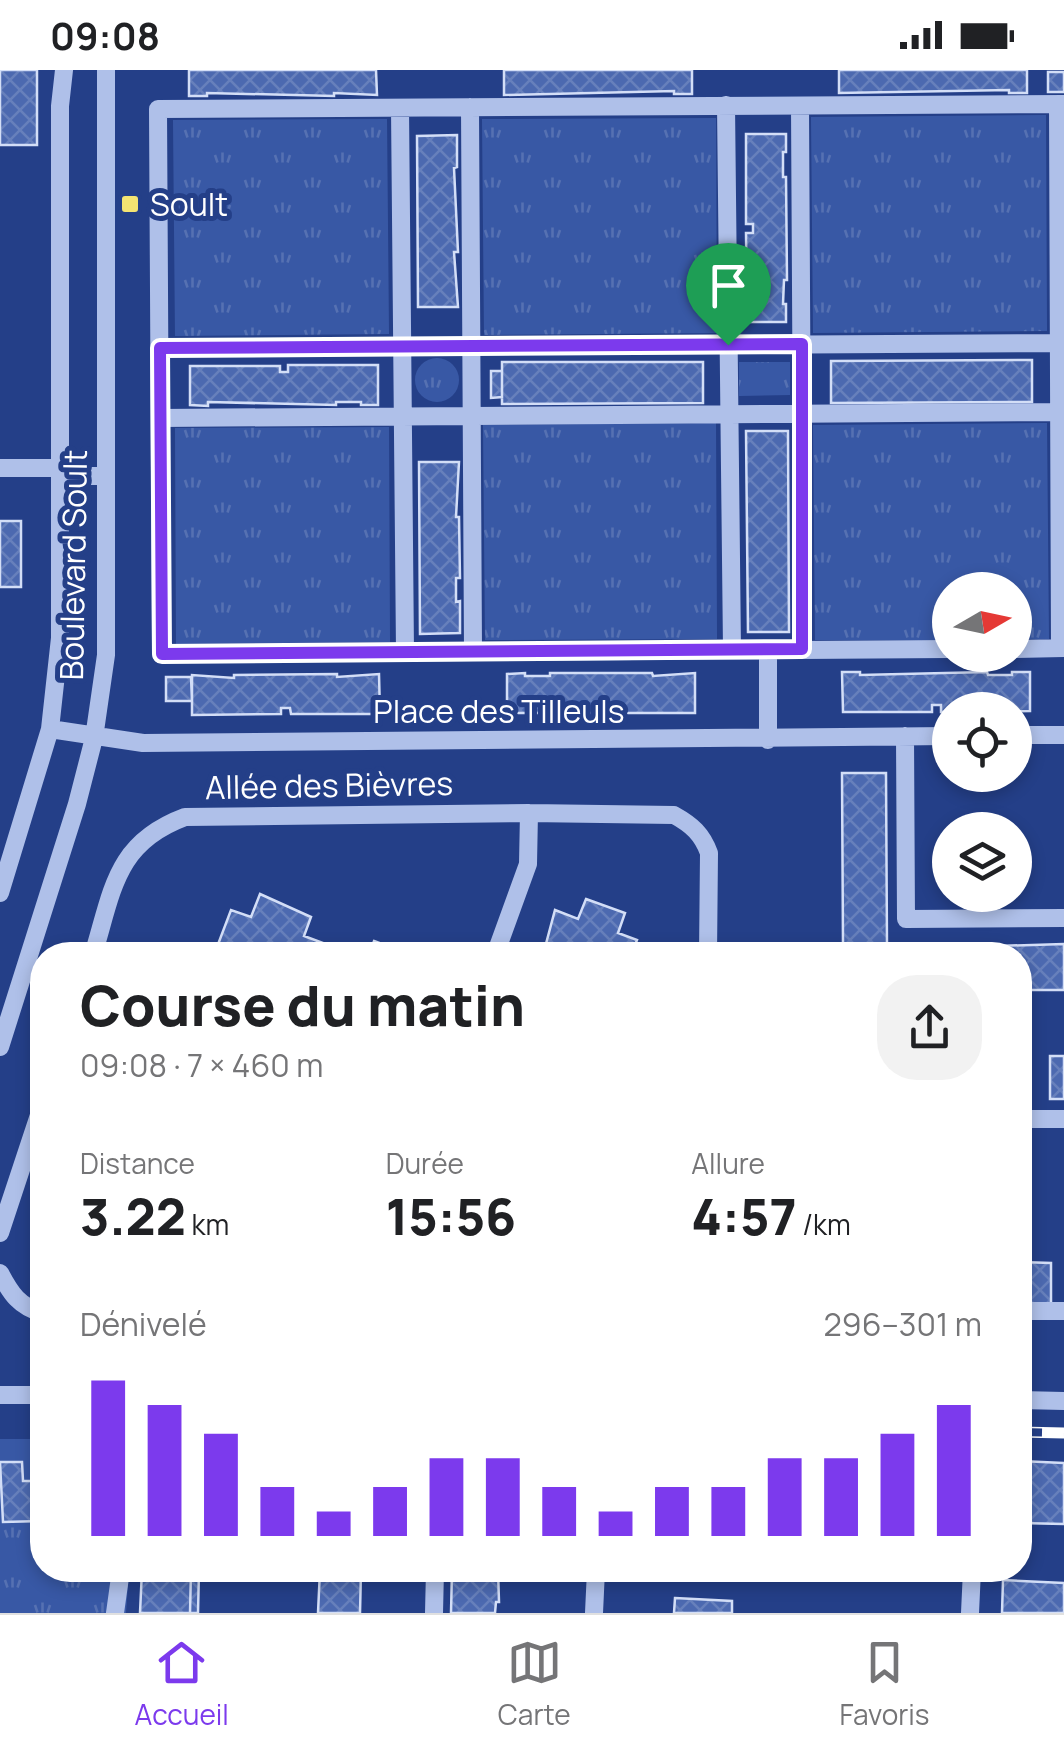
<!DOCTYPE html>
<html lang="fr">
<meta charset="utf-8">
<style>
:root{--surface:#fff;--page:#f2f2f2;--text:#202124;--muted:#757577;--line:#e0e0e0;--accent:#7c3aed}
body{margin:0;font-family:Manrope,sans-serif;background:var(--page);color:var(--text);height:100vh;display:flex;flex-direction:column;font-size:38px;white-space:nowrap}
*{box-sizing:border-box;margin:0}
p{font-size:32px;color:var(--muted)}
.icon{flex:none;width:55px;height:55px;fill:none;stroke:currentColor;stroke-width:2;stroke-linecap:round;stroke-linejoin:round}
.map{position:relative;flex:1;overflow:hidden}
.sheet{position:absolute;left:30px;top:872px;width:1002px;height:640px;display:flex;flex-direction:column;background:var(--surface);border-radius:40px;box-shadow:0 5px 15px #0003}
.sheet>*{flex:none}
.needle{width:65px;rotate:81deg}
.buttons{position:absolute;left:932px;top:502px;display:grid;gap:20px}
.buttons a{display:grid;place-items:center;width:100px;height:100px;border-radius:50%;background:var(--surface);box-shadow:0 5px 15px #0003;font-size:50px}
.pin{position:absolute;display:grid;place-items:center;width:85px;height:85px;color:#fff;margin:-102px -42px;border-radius:50% 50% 50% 0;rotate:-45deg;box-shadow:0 0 10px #0007}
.pin .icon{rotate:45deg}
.round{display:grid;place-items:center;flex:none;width:105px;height:105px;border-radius:40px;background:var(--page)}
.headline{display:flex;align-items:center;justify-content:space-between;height:170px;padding:0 50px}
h1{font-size:55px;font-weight:800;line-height:75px}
.figures{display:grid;grid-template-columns:repeat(3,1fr);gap:15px;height:170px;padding:10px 50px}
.figures div{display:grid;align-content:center}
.figures b{font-size:50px;font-weight:800}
.figures small{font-size:28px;font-weight:400}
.figures p{font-size:28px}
.chart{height:280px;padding:20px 50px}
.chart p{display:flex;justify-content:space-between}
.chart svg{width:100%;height:180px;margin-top:10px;stroke:var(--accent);stroke-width:6}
.status{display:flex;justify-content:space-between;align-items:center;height:70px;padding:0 50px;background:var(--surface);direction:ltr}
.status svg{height:28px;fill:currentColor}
.menu{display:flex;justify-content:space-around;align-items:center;height:140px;border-top:2px solid var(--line);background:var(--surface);font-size:28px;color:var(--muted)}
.menu a{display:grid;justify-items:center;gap:5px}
.menu .on{color:var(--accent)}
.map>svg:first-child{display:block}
.grass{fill:url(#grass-tufts)}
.building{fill:url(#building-cross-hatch);stroke:#d3def7;stroke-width:2.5}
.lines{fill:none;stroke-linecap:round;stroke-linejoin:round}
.minor{stroke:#afc0e9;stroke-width:18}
.rail-casing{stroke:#fff;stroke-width:11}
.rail{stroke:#243f88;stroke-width:8;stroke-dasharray:22;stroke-linecap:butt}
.route-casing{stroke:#fff;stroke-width:20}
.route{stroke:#7c3aed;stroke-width:12}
.poi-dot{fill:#f4e472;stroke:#243f88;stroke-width:4}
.labels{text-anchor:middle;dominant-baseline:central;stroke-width:10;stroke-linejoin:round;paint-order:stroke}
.poi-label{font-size:32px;fill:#fff;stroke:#243f88;text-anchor:start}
.street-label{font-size:32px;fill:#fff;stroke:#243f88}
</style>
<div class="status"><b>09:08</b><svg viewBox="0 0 49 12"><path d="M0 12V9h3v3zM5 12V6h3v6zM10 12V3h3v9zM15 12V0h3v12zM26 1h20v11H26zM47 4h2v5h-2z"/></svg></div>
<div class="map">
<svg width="1064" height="1543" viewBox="0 0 1064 1543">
<defs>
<pattern id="grass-tufts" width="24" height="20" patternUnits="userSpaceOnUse" patternTransform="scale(2.5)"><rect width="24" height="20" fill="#3858a5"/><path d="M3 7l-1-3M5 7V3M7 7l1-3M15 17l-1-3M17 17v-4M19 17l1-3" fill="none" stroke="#5671b2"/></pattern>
<pattern id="building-cross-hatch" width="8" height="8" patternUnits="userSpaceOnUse" patternTransform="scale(2.5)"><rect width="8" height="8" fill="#4c69b0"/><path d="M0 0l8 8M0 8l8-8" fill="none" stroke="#6780bc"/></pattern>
</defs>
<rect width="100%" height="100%" fill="#243f88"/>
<path class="grass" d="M 1046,45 L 1047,261 L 813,263 L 811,47 Z
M 716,48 L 717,263 L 484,265 L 482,49 Z
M 387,49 L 389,264 L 175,266 L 173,50 Z
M415 310a22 22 0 1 1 44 0a22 22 0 1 1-44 0Z
M 739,292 L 790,292 L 790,325 L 739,326 Z
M 716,353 L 717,569 L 485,570 L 483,355 Z
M 1047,353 L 1049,569 L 1015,569 L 1015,520 L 950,520 L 950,570 L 815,570 L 813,355 Z
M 389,357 L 390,572 L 176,574 L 175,358 Z
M 0,1369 L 42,1369 L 42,1500 L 129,1500 L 126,1543 L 0,1543 Z"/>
<path class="building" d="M 0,0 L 37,0 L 37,75 L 0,75 Z
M 189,0 L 376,0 L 377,25 L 334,23 L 334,26 L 207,23 L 207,26 L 189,26 Z
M 504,0 L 692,0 L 692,24 L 674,24 L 674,21 L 504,25 Z
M 839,0 L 1027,0 L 1027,23 L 1009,23 L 1009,20 L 839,23 Z
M 1048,2 L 1064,2 L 1064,22 L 1048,22 Z
M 746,64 L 786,64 L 786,82 L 783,82 L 783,107 L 786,107 L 787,210 L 784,210 L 783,234 L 786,234 L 786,252 L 747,252 L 746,163 L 753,163 L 753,154 L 746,154 Z
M 457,65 L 457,97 L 454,98 L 458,182 L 454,182 L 458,237 L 418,237 L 417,66 Z
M 1032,290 L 1032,332 L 831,333 L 831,291 Z
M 502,292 L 703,292 L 703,333 L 502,334 Z
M 288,295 L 378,295 L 378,335 L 361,335 L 361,332 L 336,332 L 336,335 L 208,332 L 208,336 L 190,335 L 190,296 L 280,296 L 280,302 L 288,302 Z
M 491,301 L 502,301 L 502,327 L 491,328 Z
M 746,361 L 788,361 L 789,562 L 748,562 Z
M 419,392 L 459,392 L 456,447 L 459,447 L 460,508 L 456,508 L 456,532 L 460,531 L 460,563 L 420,564 Z
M 0,451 L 21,451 L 21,517 L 0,517 Z
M 842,602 L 860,602 L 860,605 L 987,602 L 988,605 L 1012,605 L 1012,602 L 1030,602 L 1030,641 L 941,642 L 941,635 L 932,635 L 932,642 L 843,642 Z
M 525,603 L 525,606 L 550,606 L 550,603 L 652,603 L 653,606 L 695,603 L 695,643 L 606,643 L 606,637 L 597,637 L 597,643 L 507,643 L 507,604 Z
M 337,604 L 337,607 L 379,604 L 380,644 L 291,644 L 290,638 L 281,638 L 281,644 L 192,645 L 192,605 L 234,608 L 234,605 Z
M 166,607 L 191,607 L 192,631 L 166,631 Z
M 842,703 L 886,703 L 887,875 L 843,875 Z
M 260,824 L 311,847 L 304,866 L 355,885 L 237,885 L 217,877 L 231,840 L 251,847 Z
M 586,829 L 625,843 L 618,863 L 637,870 L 631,885 L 543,885 L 555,840 L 578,849 Z
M 374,871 L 406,883 L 408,879 L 423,885 L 369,885 Z
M 1064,874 L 1064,920 L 1020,920 L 1020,885 L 997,885 L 997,876 Z
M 1050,986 L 1064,986 L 1064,1029 L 1050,1029 Z
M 1020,1192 L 1051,1193 L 1051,1236 L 1020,1235 Z
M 1020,1391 L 1064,1393 L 1064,1454 L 1020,1453 Z
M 0,1392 L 22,1392 L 23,1411 L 42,1411 L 42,1451 L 3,1452 Z
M 142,1500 L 191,1500 L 190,1543 L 140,1543 Z
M 191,1500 L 199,1500 L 198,1543 L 190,1543 Z
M 320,1500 L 361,1500 L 360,1543 L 318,1543 Z
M 452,1500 L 498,1500 L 499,1532 L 496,1532 L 495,1543 L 451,1543 Z
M 1003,1510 L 1064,1513 L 1064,1543 L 1002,1543 Z
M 675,1528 L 732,1531 L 732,1543 L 674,1543 Z"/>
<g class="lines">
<path class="minor" d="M 1058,34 L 1060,578
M 726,35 L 732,579
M 800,36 L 803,579
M 470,37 L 473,581
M 400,38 L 405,582
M 161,278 L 1064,273
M 160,348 L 1064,342
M 0,398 L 61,398
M 60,406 L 106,406
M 950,579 L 161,584 L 158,39 L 1064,34
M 1015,579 L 1064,578
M 50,659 L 143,673 L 950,666
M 1015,665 L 1064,665
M 905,666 L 906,849 L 1064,848
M 768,670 L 768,580
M 0,823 L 50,659 L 60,568 L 60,36 L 64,0
M 93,885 C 113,820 115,773 185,747 L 529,743 L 674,745 C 692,755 702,764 709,783 L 708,885
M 495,885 L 528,794 L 529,743
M 0,977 L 77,734 L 94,668 L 106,585 L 106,0
M 1020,1049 L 1064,1049
M 0,1163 L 42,1036
M 0,1203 C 11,1224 19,1236 42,1243
M 1020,1241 L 1064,1241
M 0,1325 L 42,1325
M 1020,1330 L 1064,1331
M 115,1543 L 121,1500
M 434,1543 L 435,1500
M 594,1543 L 596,1500
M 970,1543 L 972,1500"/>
<defs>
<path id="rail" d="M 1020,1362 L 1064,1363"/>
</defs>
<use href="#rail" class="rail-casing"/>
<use href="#rail" class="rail"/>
</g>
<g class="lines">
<defs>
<path id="route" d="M 802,274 L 802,579 L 162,584 L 160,278 Z"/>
</defs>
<use href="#route" class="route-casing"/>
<use href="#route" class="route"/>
</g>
<rect class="poi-dot" x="120" y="124" width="20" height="20" rx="5"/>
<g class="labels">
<g class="poi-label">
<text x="150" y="134">Soult</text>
</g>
<g class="street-label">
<text transform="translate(73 495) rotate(-89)">Boulevard Soult</text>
<text x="499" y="641">Place des Tilleuls</text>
<text transform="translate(329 715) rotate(-1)">Allée des Bièvres</text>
</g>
</g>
</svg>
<div class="buttons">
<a><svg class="needle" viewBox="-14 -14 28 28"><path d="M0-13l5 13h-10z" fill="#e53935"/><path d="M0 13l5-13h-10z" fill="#757577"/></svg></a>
<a><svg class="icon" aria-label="locate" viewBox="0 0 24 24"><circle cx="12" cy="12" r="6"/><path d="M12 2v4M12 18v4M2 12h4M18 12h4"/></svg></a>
<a><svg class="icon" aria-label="layers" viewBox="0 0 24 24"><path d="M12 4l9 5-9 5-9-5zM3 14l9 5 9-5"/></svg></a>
</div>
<div class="pin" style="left:728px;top:275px;background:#1e9e55"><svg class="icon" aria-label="arrive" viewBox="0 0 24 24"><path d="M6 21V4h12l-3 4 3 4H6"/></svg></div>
<section class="sheet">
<div class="headline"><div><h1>Course du matin</h1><p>09:08 · 7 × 460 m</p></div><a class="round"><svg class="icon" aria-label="share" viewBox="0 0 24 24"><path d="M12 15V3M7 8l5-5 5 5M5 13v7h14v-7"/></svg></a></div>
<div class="figures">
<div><p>Distance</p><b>3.22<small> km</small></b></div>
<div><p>Durée</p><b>15:56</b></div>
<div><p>Allure</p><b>4:57<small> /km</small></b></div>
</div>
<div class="chart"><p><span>Dénivelé</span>296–301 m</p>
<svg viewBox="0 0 160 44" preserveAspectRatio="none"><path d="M5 44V6M15 44V12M25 44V19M35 44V32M45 44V38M55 44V32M65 44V25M75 44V25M85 44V32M95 44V38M105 44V32M115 44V32M125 44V25M135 44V25M145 44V19M155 44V12"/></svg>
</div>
</section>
</div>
<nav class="menu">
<a class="on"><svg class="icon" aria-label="home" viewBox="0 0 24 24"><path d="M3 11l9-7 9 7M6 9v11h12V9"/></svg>Accueil</a>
<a><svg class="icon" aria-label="map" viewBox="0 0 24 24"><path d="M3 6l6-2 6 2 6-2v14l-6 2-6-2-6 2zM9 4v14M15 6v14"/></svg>Carte</a>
<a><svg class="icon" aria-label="saved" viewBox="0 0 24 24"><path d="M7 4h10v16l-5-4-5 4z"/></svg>Favoris</a>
</nav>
